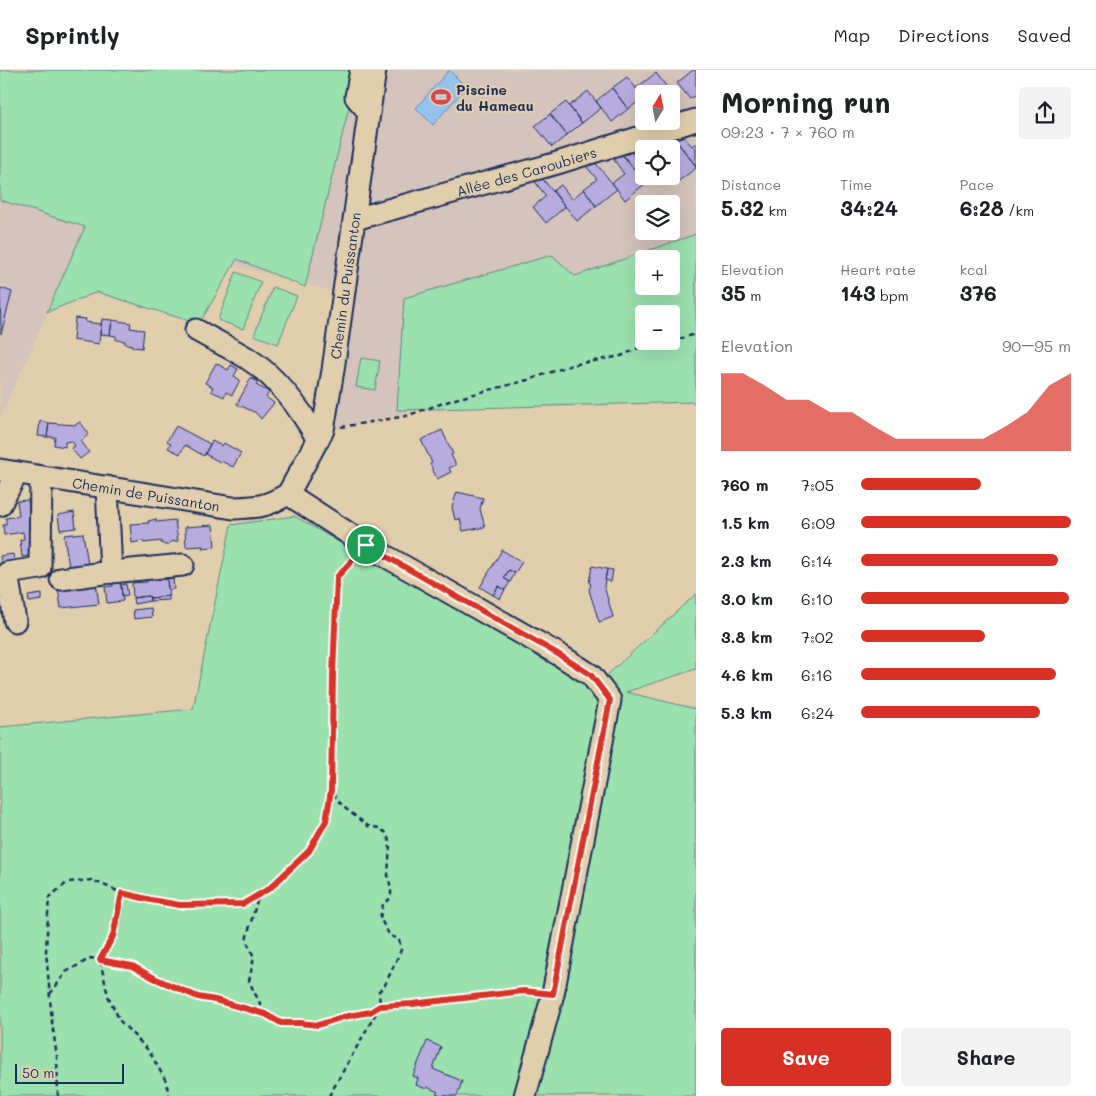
<!DOCTYPE html>
<meta charset="utf-8">
<style>
:root{--surface:#fff;--page:#f2f2f2;--text:#202124;--muted:#757577;--line:#e0e0e0;--accent:#d93025}
body{margin:0;font-family:Mali,sans-serif;background:var(--page);color:var(--text);height:100vh;display:flex;flex-direction:column;font-size:19px;white-space:nowrap}
*{box-sizing:border-box;margin:0}
p{font-size:16px;color:var(--muted)}
.icon{flex:none;width:28px;height:28px;fill:none;stroke:currentColor;stroke-width:2;stroke-linecap:round;stroke-linejoin:round}
.map{position:relative;flex:1;overflow:hidden}
.details{display:flex;flex-direction:column;background:var(--surface);width:400px}
.details>*{flex:none}
.needle{width:32px;rotate:10deg}
.tools{position:absolute;left:635px;top:15px;display:grid;gap:10px}
.tools a{display:grid;place-items:center;width:45px;height:45px;border-radius:5px;background:var(--surface);box-shadow:0 5px 20px #0002;font-size:25px}
.scale{position:absolute;left:15px;bottom:12px;width:109px;box-sizing:border-box;padding-left:5px;border:2px solid #1b2f5e;border-top:0;font-size:14px;line-height:18px;white-space:nowrap;color:#1b2f5e;-webkit-text-stroke:4px #e1ceac;paint-order:stroke}
.pin{position:absolute;display:grid;place-items:center;width:42px;height:42px;color:#fff;margin:-21px;border:2px solid #fff;border-radius:50%;box-shadow:0 1px 5px #0007}
.round{display:grid;place-items:center;flex:none;width:52px;height:52px;border-radius:5px;background:var(--page)}
.head{display:flex;align-items:center;justify-content:space-between;height:85px;padding:0 25px}
h1{font-size:28px;font-weight:700;line-height:38px}
.stats{display:grid;grid-template-columns:repeat(3,1fr);gap:8px;height:85px;padding:5px 25px}
.stats div{display:grid;align-content:center}
.stats b{font-size:21px;font-weight:700}
.stats small{font-size:14px;font-weight:400}
.stats p{font-size:14px}
.chart{height:140px;padding:10px 25px}
.chart p{display:flex;justify-content:space-between}
.chart svg{width:100%;height:90px;margin-top:5px;fill:var(--accent);opacity:.7}
.cta{display:flex;gap:10px;margin-top:auto;padding:10px 25px}
.cta a{flex:1;height:58px;border-radius:5px;background:var(--accent);color:#fff;font-size:20px;font-weight:700;line-height:58px;text-align:center}
.cta a+a{background:var(--page);color:var(--text)}
ul{padding:0 25px;list-style:none;font-size:16px}
li{display:grid;grid-template-columns:80px 60px 1fr;align-items:center;height:38px}
li i{height:12px;border-radius:6px;background:var(--accent)}
header{display:flex;align-items:center;gap:30px;box-sizing:border-box;height:70px;padding:0 25px;background:var(--surface);border-bottom:1px solid var(--line)}
header strong{font-size:24px}
nav{display:flex;gap:28px;margin-inline-start:auto;font-size:18px}
main{display:flex;flex:1;min-height:0}
.map>svg:first-child{display:block}
.built{fill:#d4c4bb;fill-rule:evenodd}
.green{fill:#9be1ae;stroke:#5b8886;fill-rule:evenodd}
.water{fill:#94c3ef;stroke:#6488b5}
.building{fill:#b7acdd;stroke:#1b2f5e}
.lines{fill:none;stroke-linecap:round;stroke-linejoin:round}
.minor-casing{stroke:#1b2f5e;stroke-width:25}
.path{stroke:#1b2f5e;stroke-width:2.5;stroke-dasharray:5 4;stroke-linecap:butt}
.minor{stroke:#e1ceac;stroke-width:21}
.route-casing{stroke:#fff;stroke-width:10}
.route{stroke:#d93025;stroke-width:6}
.labels{text-anchor:middle;dominant-baseline:central;stroke-width:4;stroke-linejoin:round;paint-order:stroke}
.poi-label{font-size:14px;font-weight:bold;fill:#1b2f5e;stroke:#e1ceac;text-anchor:start}
.street-label{font-size:14px;fill:#1b2f5e;stroke:#e1ceac}
</style>
<header>
<strong>Sprintly</strong>
<nav><a>Map</a><a>Directions</a><a>Saved</a></nav>
</header>
<main>
<div class="map">
<svg width="696" height="1026" viewBox="0 0 696 1026">
<rect width="100%" height="100%" fill="#e1ceac"/>
<filter id="ink" filterUnits="userSpaceOnUse"><feTurbulence type="fractalNoise" baseFrequency=".02" numOctaves="2"/><feDisplacementMap in="SourceGraphic" scale="10" xChannelSelector="R" yChannelSelector="G"/><feConvolveMatrix kernelMatrix="1 2 1 2 8 2 1 2 1" color-interpolation-filters="sRGB"/></filter>
<g filter="url(#ink)">
<path class="built" d="M 0,0 L 696,0 L 696,272 L 454,326 L 406,344 L 372,350 L 326,361 L 340,223 L 86,157 L 0,348 ZM 644,24 L 671,24 L 671,51 L 644,51 ZM 644,79 L 671,79 L 671,106 L 644,106 ZM 644,134 L 671,134 L 671,161 L 644,161 ZM 644,189 L 671,189 L 671,216 L 644,216 ZM 644,244 L 671,244 L 671,271 L 644,271 Z"/>
<path class="green" d="M 0,0 L 358,0 L 305,217 L 237,189 L 199,254 L 97,222 L 47,242 L 85,157 L 0,130 Z
M 696,164 L 696,334 L 695,332 L 397,340 L 404,228 L 552,185 L 575,206 ZM 644,189 L 671,189 L 671,216 L 644,216 ZM 644,244 L 671,244 L 671,271 L 644,271 Z
M 236,202 L 261,212 L 243,259 L 218,250 Z
M 273,217 L 297,226 L 278,274 L 254,265 Z
M 361,288 L 380,291 L 375,320 L 356,317 Z
M 294,446 L 593,618 L 696,524 L 696,599 L 626,622 L 696,639 L 696,1026 L 0,1026 L 0,657 L 193,639 L 231,455 Z"/>
<path class="water" d="M 449,0 L 466,17 L 433,55 L 416,38 Z"/>
<path class="building" d="M 693,0 L 696,0 L 696,25 L 690,29 L 677,13 Z
M 656,3 L 669,20 L 664,24 L 644,24 L 644,28 L 636,18 Z
M 627,7 L 644,28 L 628,39 L 612,18 Z
M 612,18 L 628,39 L 612,52 L 596,31 Z
M 588,21 L 601,38 L 582,53 L 569,36 Z
M 566,32 L 582,53 L 567,65 L 550,44 Z
M 550,44 L 567,65 L 552,77 L 535,56 Z
M 680,63 L 692,76 L 696,73 L 696,96 L 674,68 Z
M 674,68 L 696,96 L 696,98 L 676,113 L 671,106 L 671,92 L 676,88 L 671,82 L 671,79 L 669,79 L 665,74 Z
M 628,78 L 640,92 L 644,89 L 644,106 L 655,106 L 646,113 L 622,84 Z
M 622,84 L 646,113 L 625,130 L 612,113 L 624,104 L 614,90 Z
M 593,90 L 617,119 L 596,136 L 584,119 L 597,109 L 585,95 Z
M 542,108 L 565,137 L 546,153 L 533,137 L 546,126 L 535,112 Z
M 561,115 L 572,129 L 584,119 L 596,136 L 577,151 L 553,121 Z
M 1,218 L 12,222 L 1,264 L 0,221 Z
M 75,248 L 86,249 L 85,252 L 101,254 L 99,274 L 73,270 Z
M 102,249 L 112,250 L 110,265 L 100,264 Z
M 112,250 L 131,253 L 130,258 L 144,260 L 142,278 L 132,277 L 132,275 L 125,274 L 125,271 L 116,270 L 116,266 L 110,265 Z
M 216,293 L 228,300 L 231,295 L 238,299 L 234,306 L 240,310 L 232,325 L 226,322 L 224,327 L 211,321 L 213,317 L 205,313 Z
M 251,308 L 258,312 L 256,315 L 269,322 L 266,327 L 274,333 L 261,349 L 256,343 L 237,334 Z
M 40,351 L 49,353 L 47,367 L 38,366 Z
M 80,352 L 89,364 L 81,371 L 89,382 L 80,389 L 71,378 L 75,376 L 72,371 L 65,372 L 65,377 L 54,375 L 55,367 L 47,367 L 49,353 L 75,355 Z
M 176,356 L 210,374 L 204,386 L 185,375 L 180,384 L 168,378 L 171,374 L 167,371 Z
M 442,360 L 453,384 L 451,385 L 456,395 L 449,398 L 451,402 L 437,409 L 430,394 L 432,393 L 421,370 Z
M 212,371 L 222,376 L 224,373 L 241,383 L 233,397 L 221,391 L 220,392 L 205,384 Z
M 457,422 L 483,428 L 480,439 L 485,457 L 463,461 L 460,449 L 455,450 L 452,437 Z
M 28,430 L 32,469 L 32,486 L 22,487 L 20,470 L 24,469 L 23,462 L 4,465 L 3,455 L 6,455 L 6,448 L 19,446 L 17,431 Z
M 74,442 L 76,458 L 60,460 L 58,445 Z
M 156,449 L 156,452 L 175,450 L 178,471 L 170,472 L 168,475 L 165,475 L 161,473 L 161,471 L 144,473 L 143,471 L 132,473 L 130,454 L 149,453 L 148,451 Z
M 213,455 L 215,477 L 202,478 L 203,476 L 186,477 L 185,457 Z
M 83,463 L 88,494 L 69,497 L 64,465 Z
M 502,480 L 522,492 L 515,503 L 509,500 L 504,508 L 510,512 L 505,520 L 499,516 L 493,525 L 480,517 Z
M 13,484 L 15,496 L 2,498 L 0,486 Z
M 592,496 L 607,499 L 604,516 L 613,547 L 599,552 L 589,520 L 591,514 L 589,513 Z
M 607,499 L 613,500 L 611,512 L 605,510 Z
M 509,500 L 515,503 L 510,512 L 504,508 Z
M 155,505 L 155,510 L 167,509 L 169,526 L 150,528 L 149,526 L 133,528 L 132,513 L 147,512 L 147,506 Z
M 173,508 L 174,519 L 168,520 L 167,509 Z
M 120,510 L 123,531 L 107,533 L 105,517 L 113,516 L 112,511 Z
M 96,513 L 99,534 L 61,538 L 58,518 Z
M 126,514 L 128,525 L 122,526 L 121,515 Z
M 499,516 L 505,520 L 500,529 L 493,525 Z
M 42,524 L 42,530 L 29,532 L 28,526 Z
M 149,526 L 150,531 L 134,534 L 133,528 Z
M 169,526 L 169,530 L 150,531 L 150,528 Z
M 151,538 L 152,547 L 134,549 L 133,540 Z
M 427,971 L 441,977 L 433,999 L 462,1011 L 457,1026 L 447,1026 L 444,1025 L 443,1026 L 440,1026 L 436,1024 L 438,1022 L 427,1017 L 426,1019 L 416,1015 L 418,1008 L 413,1006 Z"/>
<g class="lines">
<defs>
<g id="minor">
<path d="M 361,0 L 356,27 L 369,42"/>
<path id="s1" d="M 355,149 L 554,94 L 696,50"/>
<path d="M 196,260 C 213,270 231,278 247,288 C 277,307 301,340 318,370"/>
<path id="s2" d="M 0,400 L 233,438 C 258,437 266,437 288,424"/>
<path d="M 107,417 L 111,502 L 183,495"/>
<path d="M 288,424 L 366,475 L 558,584 L 591,605 L 610,630 L 553,924 L 525,1026"/>
<path id="s3" d="M 288,424 L 323,360 L 333,300 L 375,0"/>
<path d="M 0,435 L 17,403"/>
<path d="M 61,509 L 111,502"/>
<path d="M 15,551 L 7,503 L 40,498 L 41,407"/>
</g>
</defs>
<use href="#minor" class="minor-casing"/>
<path class="path" d="M 341,357 L 406,346 L 455,329 L 528,310 L 572,295 L 621,286 L 643,276 L 659,272 L 672,271 L 696,264
M 122,823 L 113,866 L 100,890 L 108,926 L 120,951 L 149,981 L 166,1011 L 169,1026
M 50,924 L 66,902 L 91,888 L 132,896 L 156,909 L 198,927 L 265,944 L 281,953 L 318,955 L 343,947 L 370,942 L 380,936 L 412,934 L 524,921 L 536,922
M 265,944 L 249,911 L 254,887 L 246,870 L 257,831 L 281,806 L 309,781 L 326,751 L 331,720 L 333,605 L 337,507 L 354,489
M 58,1026 L 57,987 L 52,952 L 46,881 L 49,827 L 68,812 L 92,810 L 122,823 L 151,830 L 180,835 L 243,834 L 267,820
M 329,1026 L 380,936 L 379,921 L 384,917 L 401,880 L 399,869 L 390,866 L 380,848 L 383,834 L 391,828 L 391,819 L 388,805 L 390,773 L 386,763 L 379,758 L 368,756 L 346,739 L 337,730 L 332,722"/>
<use href="#minor" class="minor"/>
</g>
</g>
<g class="lines" filter="url(#ink)">
<defs>
<path id="route" d="M 366,475 L 558,584 L 591,605 L 610,630 L 553,924 L 524,921 L 412,934 L 380,936 L 370,942 L 343,947 L 318,955 L 300,953 L 281,953 L 265,944 L 215,930 L 198,927 L 156,909 L 132,896 L 100,890 L 113,866 L 122,823 L 151,830 L 180,835 L 243,834 L 270,818 L 309,781 L 326,751 L 331,720 L 333,605 L 337,507 Z"/>
</defs>
<use href="#route" class="route-casing"/>
<use href="#route" class="route"/>
</g>
<defs>
<symbol id="stadium-bare" viewBox="-9 -9 18 18"><path d="M0-5a6.5 5 0 1 0 0 10a6.5 5 0 1 0 0-10ZM-3.5-1.8h7v3.6h-7Z" fill="#d1495b" stroke="#e1ceac" stroke-width="2.5" paint-order="stroke"/></symbol>
</defs>
<g fill-rule="evenodd">
<use href="#stadium-bare" x="427" y="13" width="28" height="28"/>
</g>
<g class="labels">
<g class="poi-label">
<text x="456" y="19">Piscine<tspan x="456" dy="16">du Hameau</tspan></text>
</g>
<g class="street-label">
<text stroke="none"><textPath href="#s1" startOffset="178">Allée des Caroubiers</textPath></text>
<text stroke="none"><textPath href="#s3" startOffset="219">Chemin du Puissanton</textPath></text>
<text stroke="none"><textPath href="#s2" startOffset="148">Chemin de Puissanton</textPath></text>
</g>
</g>
</svg>
<div class="tools">
<a><svg class="needle" viewBox="-14 -14 28 28"><path d="M0-13l5 13h-10z" fill="#e53935"/><path d="M0 13l5-13h-10z" fill="#757577"/></svg></a>
<a><svg class="icon" aria-label="locate" viewBox="0 0 24 24"><circle cx="12" cy="12" r="6"/><path d="M12 2v4M12 18v4M2 12h4M18 12h4"/></svg></a>
<a><svg class="icon" aria-label="layers" viewBox="0 0 24 24"><path d="M12 4l9 5-9 5-9-5zM3 14l9 5 9-5"/></svg></a>
<a>+</a>
<a>−</a>
</div>
<div class="scale">50 m</div>
<div class="pin" style="left:366px;top:475px;background:#1e9e55"><svg class="icon" aria-label="arrive" viewBox="0 0 24 24"><path d="M6 21V4h12l-3 4 3 4H6"/></svg></div>
</div>
<section class="details">
<div class="head"><div><h1>Morning run</h1><p>09:23 · 7 × 760 m</p></div><a class="round"><svg class="icon" aria-label="share" viewBox="0 0 24 24"><path d="M12 15V3M7 8l5-5 5 5M5 13v7h14v-7"/></svg></a></div>
<div class="stats">
<div><p>Distance</p><b>5.32<small> km</small></b></div>
<div><p>Time</p><b>34:24</b></div>
<div><p>Pace</p><b>6:28<small> /km</small></b></div>
</div>
<div class="stats">
<div><p>Elevation</p><b>35<small> m</small></b></div>
<div><p>Heart rate</p><b>143<small> bpm</small></b></div>
<div><p>kcal</p><b>376</b></div>
</div>
<div class="chart"><p><span>Elevation</span>90–95 m</p>
<svg viewBox="0 0 160 44" preserveAspectRatio="none"><path d="M0 44V6L10 6L20 12L30 19L40 19L50 25L60 25L70 32L80 38L90 38L100 38L110 38L120 38L130 32L140 25L150 12L160 6V44z"/></svg>
</div>
<ul>
<li><b>760 m</b>7:05<i style="width:57%"></i></li>
<li><b>1.5 km</b>6:09<i style="width:100%"></i></li>
<li><b>2.3 km</b>6:14<i style="width:94%"></i></li>
<li><b>3.0 km</b>6:10<i style="width:99%"></i></li>
<li><b>3.8 km</b>7:02<i style="width:59%"></i></li>
<li><b>4.6 km</b>6:16<i style="width:93%"></i></li>
<li><b>5.3 km</b>6:24<i style="width:85%"></i></li>
</ul>
<div class="cta"><a>Save</a><a>Share</a></div>
</section>
</main>
